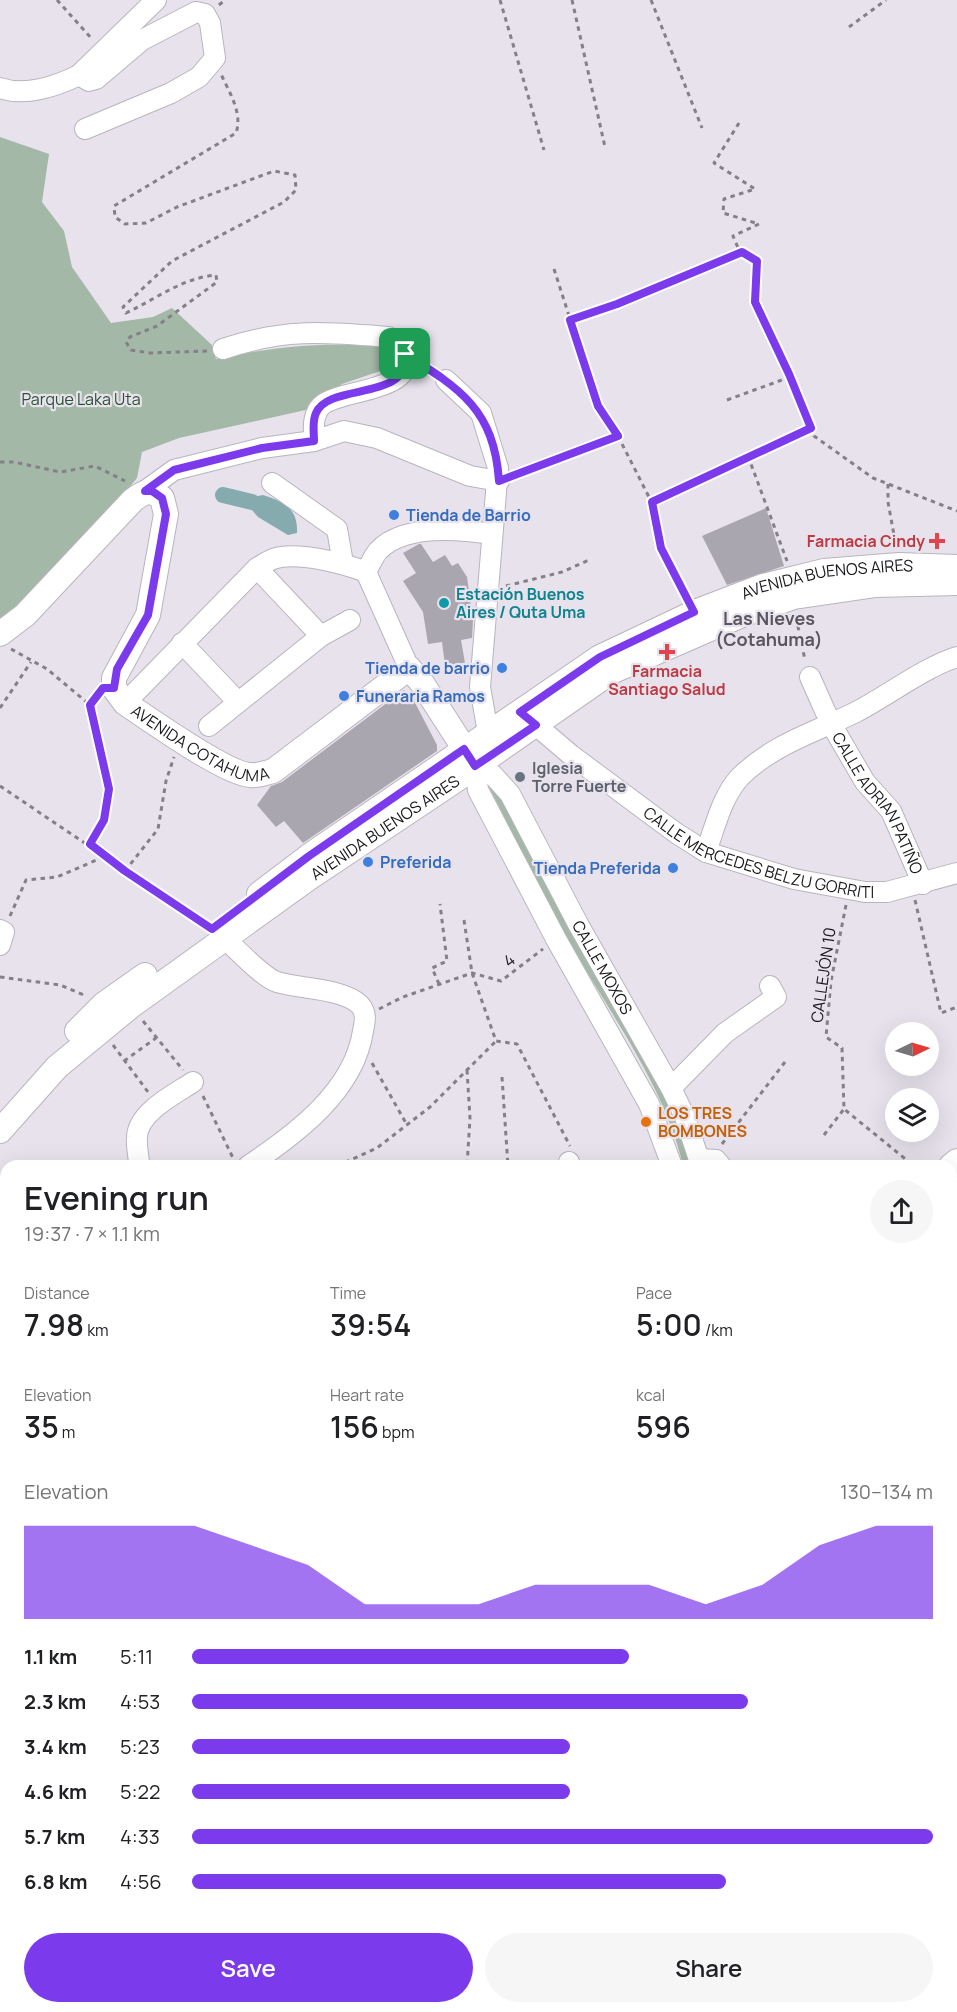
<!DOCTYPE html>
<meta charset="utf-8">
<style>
:root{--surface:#fff;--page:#f6f6f6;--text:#202124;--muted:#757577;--accent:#7c3aed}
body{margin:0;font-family:Manrope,sans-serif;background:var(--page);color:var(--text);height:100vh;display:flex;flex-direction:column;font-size:22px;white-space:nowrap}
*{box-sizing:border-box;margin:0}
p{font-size:20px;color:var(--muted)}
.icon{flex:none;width:33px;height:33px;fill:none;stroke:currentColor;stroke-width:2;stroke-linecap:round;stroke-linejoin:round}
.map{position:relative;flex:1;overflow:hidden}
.details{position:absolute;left:0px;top:1160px;width:957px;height:854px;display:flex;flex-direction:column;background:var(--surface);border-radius:18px 18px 0 0;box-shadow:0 6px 24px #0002}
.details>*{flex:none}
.needle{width:39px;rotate:85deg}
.fabs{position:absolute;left:885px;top:1022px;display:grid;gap:12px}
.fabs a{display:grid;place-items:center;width:54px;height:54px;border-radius:50%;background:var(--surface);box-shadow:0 6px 24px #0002;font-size:30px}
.pin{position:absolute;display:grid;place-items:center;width:51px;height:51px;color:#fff;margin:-26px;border-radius:12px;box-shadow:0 3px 9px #0006}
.round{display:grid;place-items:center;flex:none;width:63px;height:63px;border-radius:32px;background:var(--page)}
.headline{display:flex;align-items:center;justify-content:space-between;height:102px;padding:0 24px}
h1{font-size:33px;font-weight:600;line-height:45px}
.metrics{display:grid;grid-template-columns:repeat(3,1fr);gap:9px;height:102px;padding:6px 24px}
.metrics div{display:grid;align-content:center}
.metrics b{font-size:30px;font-weight:600}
.metrics small{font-size:16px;font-weight:400}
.metrics p{font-size:16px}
.chart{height:168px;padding:12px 24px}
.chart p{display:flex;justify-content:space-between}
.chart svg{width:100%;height:108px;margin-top:6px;fill:var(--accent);opacity:.7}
.action{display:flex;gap:12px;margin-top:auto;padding:12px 24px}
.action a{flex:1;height:69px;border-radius:36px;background:var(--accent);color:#fff;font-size:24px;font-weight:600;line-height:69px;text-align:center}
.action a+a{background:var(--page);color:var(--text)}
ul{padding:0 24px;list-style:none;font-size:20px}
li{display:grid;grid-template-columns:96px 72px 1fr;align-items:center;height:45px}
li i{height:15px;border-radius:8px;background:var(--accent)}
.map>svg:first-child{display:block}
.industrial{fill:#dbd7ed}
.green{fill:#a4b8a7}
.water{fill:#86abaf}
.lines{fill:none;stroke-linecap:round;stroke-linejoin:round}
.canal{stroke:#86abaf;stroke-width:16}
.building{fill:#aaa6af}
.minor-casing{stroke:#b9b4bd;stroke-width:22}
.major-casing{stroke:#b9b4bd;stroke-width:26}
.path{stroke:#838087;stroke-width:3;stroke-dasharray:4.5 4.5;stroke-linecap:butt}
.minor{stroke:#fff;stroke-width:20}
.major{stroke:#fff;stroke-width:24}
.route-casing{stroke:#fff;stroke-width:12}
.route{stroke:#7c3aed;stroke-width:8}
.shop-dot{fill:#3f7fe0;stroke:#e7e2ec;stroke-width:2}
.health-dot{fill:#e0444e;stroke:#e7e2ec;stroke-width:2}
.culture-dot{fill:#0f9aa8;stroke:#e7e2ec;stroke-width:2}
.worship-dot{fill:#6b7280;stroke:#e7e2ec;stroke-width:2}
.food-dot{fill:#e8710a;stroke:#e7e2ec;stroke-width:2}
.labels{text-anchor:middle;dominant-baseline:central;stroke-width:4.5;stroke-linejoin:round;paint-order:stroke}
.park-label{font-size:16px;fill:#295232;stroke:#e7e2ec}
.shop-label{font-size:16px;font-weight:bold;fill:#366cbe;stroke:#e7e2ec;text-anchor:start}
.health-label{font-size:16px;font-weight:bold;fill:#be3a42;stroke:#e7e2ec;text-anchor:end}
.street-label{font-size:16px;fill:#1a181c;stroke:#e7e2ec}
.culture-label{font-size:16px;font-weight:bold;fill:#0d838f;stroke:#e7e2ec;text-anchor:start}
.worship-label{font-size:16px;font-weight:bold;fill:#5b616d;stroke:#e7e2ec;text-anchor:start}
.food-label{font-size:16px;font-weight:bold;fill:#c56008;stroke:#e7e2ec;text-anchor:start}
.neighbourhood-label{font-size:18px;font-weight:bold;fill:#5a555e;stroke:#e7e2ec}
</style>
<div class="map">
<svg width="957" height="2012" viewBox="0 0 957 2012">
<rect width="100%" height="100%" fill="#e7e2ec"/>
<path class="industrial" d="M 587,2007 L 704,2007 L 697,2012 L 591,2012 Z"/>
<path class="green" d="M 0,137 L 49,154 L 42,202 L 64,231 L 72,267 L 111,323 L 153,317 L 172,308 L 212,345 L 216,359 C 281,345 330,341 397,348 L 398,353 L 389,368 L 342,384 L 310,409 L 179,438 L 142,452 L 137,478 L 113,507 L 46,579 L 0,621 Z
M 492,780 L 664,1090 L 694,1165 L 683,1165 C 664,1085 610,1014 570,943 C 540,892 515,838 488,785 Z"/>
<path class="water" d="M 263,495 C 284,502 298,508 297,533 L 288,535 L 258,517 L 251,509 L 252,497 Z"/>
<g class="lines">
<path class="canal" d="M 223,495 L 252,502"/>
</g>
<path class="building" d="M 766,508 L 784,566 L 727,585 L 702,536 Z
M 419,544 L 421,544 L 433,562 L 445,555 L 452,566 L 458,563 L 467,577 L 473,620 L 472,638 L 461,640 L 465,663 L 445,665 L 442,642 L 428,644 L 423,612 L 403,581 L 416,573 L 403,553 Z
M 404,690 L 411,695 L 437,745 L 437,751 L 303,843 L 284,821 L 276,827 L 257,805 L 271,786 L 282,782 Z"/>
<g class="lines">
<defs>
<g id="minor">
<path d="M 79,75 L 89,81 L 96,79 L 142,40 L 196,12 L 205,14 L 210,23 L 215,58 L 199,77 L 171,93 L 85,129"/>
<path d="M 0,88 C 25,97 57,86 79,75 L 156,0"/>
<path d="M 223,349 C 285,328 324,332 388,337 C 397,341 404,345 406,356 C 413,393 338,389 321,406 C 312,415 314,429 314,441"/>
<path d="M 446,380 L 481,413 L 498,468 L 480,687 L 488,733"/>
<path d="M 272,483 L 337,529 L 343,563"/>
<path d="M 145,491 L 174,470 L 262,448 L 314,441 L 344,431 L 377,438 L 470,476 L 499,481"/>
<path d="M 257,568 L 321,636"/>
<path d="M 366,572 C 370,565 373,557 378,551 C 403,524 459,529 492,534"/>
<path d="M 182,643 L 238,702"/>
<path id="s1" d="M 810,677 L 830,722 L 865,782 L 891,811 L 923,884"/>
<path d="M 125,703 L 257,568 C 262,565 268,561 273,559 C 297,551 343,563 366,572 L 409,668"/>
<path id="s2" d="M 524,715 L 571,755 L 676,833 L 706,852 L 794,879 L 865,892 L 887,892 L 957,873"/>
<path d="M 209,726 L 321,636 L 350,620"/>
<path d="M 475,766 L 478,790 L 556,939 L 649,1104 L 672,1166"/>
<path id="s3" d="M 478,770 L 492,774 L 510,794 L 578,924 L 671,1088 L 685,1117 L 701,1166"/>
<path d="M 706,852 C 715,827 722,796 740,777 C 773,744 816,732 856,712 C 887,696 925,667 957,657"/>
<path d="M 0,930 L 4,932 L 0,945"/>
<path d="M 224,938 C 237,949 262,977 277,982 C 299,989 343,988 360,1005 C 367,1013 365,1021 363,1031 C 354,1091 296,1134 248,1166"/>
<path d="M 671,1088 L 725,1033 L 776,997 L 770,986"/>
<path d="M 700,1159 L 716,1160 L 721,1166"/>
<path d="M 569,1162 L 570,1166"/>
<path d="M 139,1166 C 139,1156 136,1146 137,1137 C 138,1112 175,1094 193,1082"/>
<path d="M 951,1307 L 957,1308"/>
<path d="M 0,1316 L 6,1324"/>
<path d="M 951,1383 L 957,1386"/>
<path d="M 951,1468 L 957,1480"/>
<path d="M 0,1482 L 6,1484"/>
<path d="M 951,1553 L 957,1559"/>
<path d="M 0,1581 L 6,1575"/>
<path d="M 951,1694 L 957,1700"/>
<path d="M 0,1725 L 6,1728"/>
<path d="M 951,1760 L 957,1765"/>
<path d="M 0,1776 L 6,1769"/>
<path d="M 951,1823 L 957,1824"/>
<path d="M 0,1883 L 6,1888"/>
<path d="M 0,1927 L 6,1921"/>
<path d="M 951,1928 L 957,1927"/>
<path d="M 838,2007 L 841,2012"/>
<path d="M 101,2012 L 103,2007"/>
<path d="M 231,2012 L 233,2007"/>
<path d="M 250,2012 L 251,2007"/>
<path d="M 383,2012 L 384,2007"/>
<path d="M 718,2012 L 725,2007"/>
</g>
<g id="major">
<path id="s4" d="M 0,634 L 25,615 L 133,500 C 145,491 150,489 162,498 L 166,514 L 148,615 L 114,678 L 114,688 L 125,703 C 149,719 226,774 250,775 C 258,776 265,773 273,771 L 409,668 L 422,683 L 473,762"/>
<path id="s5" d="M 259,894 L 309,856 L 600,657 L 695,612 L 763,586 L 824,571 L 899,565 L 957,567"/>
<path d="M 77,1031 L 104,1004 L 145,975"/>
<path id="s6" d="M 0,1131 L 57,1067 L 131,1006 L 309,878 L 453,782 L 611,672 L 742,615 L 794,597 L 876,585 L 957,583"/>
<path d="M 951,1166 L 957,1161"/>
<path d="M 537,2007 L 538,2012"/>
</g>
</defs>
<use href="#minor" class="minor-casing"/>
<use href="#major" class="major-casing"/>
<path class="path" d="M 57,0 L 92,39
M 500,0 L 544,150
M 572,0 L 605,147
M 651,0 L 702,128
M 219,5 L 225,0
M 849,27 L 886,0
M 739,123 L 714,163 L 755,189 L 724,199 L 723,213 L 759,224 L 733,236 L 739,250 L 757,261 L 755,302 L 789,374 L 814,436 L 873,478 L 957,511
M 554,269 L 598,406 L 618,436 L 652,503 L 661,548 L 687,597
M 570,320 L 617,304 L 742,252
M 207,351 L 150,353 L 131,350 L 126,342 L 130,337 L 157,326 L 217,282 L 216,275 C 182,278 156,299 126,313 L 123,307 L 172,261 L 284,202 L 296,190 L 295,175 L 274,171 L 177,207 L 146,223 L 125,224 L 115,217 L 114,206 L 236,133 C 243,113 229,92 221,74
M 727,400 L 790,377
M 748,456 L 787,561
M 0,462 L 14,462 L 60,472 L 95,466 L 125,481
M 515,475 L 618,436
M 888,484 L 888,502 L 896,546
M 652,503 L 811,428
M 506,586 L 562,572 L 589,560
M 796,617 L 805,660
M 11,649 L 47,669 L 90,705
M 0,708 L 31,662
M 0,786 L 208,926
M 90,844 L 104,820 L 109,789 L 90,705 L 97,696
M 125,871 L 158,829 L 166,781 L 174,757
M 915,900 L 941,1013 L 957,1007
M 846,905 L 831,981 L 826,1037 L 842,1048 L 844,1109 L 914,1166
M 10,916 L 26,880 L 57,877 L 106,856
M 464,920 L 472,973 L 496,1041 L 517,1044 L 570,1146
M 0,977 L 60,985 L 86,996
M 439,984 L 432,968 L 447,961 L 440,904
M 379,1009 L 403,997 L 472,973 L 501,981 L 543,949
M 143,1021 L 183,1070
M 113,1045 L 148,1092
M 124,1061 L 156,1038
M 372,1063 L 407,1125
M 467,1070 L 470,1118 L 467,1166
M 502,1077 L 508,1166
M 203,1096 L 233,1158
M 824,1135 L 844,1109
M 722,1144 L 785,1062
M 337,1166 L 377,1148 L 430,1107 L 496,1041"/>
<use href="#minor" class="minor"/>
<use href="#major" class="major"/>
</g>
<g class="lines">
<defs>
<path id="route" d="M 742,252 L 757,261 L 755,302 L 789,374 L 811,428 L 652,502 L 661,548 L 694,612 L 600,657 L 520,712 L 536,725 L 475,766 L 464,749 L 309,856 L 212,929 L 125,871 L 90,844 L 104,820 L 109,789 L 90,705 L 103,688 L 114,688 L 117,669 L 148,615 L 166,514 L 162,498 L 152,491 L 145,491 L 174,470 L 262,448 L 314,441 C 314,432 312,421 316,413 C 329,382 411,402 405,354 C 461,389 494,410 499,481 L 618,436 L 598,406 L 570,320 L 617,304 Z"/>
</defs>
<use href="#route" class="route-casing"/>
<use href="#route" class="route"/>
</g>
<g class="shop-dot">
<circle cx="394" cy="515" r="6"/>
<circle cx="502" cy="668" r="6"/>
<circle cx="344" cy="696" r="6"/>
<circle cx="368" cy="862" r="6"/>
<circle cx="673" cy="868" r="6"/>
</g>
<g class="health-dot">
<path d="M934 532h6v6h6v6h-6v6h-6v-6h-6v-6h6z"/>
<path d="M664 643h6v6h6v6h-6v6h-6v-6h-6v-6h6z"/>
</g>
<circle class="culture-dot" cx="444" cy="603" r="6"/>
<circle class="worship-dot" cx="520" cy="777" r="6"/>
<circle class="food-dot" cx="646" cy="1122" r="6"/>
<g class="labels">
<g class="park-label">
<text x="81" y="399">Parque Laka Uta</text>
</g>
<g class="shop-label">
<text x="406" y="515">Tienda de Barrio</text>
<text x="490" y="668" text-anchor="end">Tienda de barrio</text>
<text x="356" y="696">Funeraria Ramos</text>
<text x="380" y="862">Preferida</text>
<text x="661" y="868" text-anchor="end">Tienda Preferida</text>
</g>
<g class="health-label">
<text x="925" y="541">Farmacia Cindy</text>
<text x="667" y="671" text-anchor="middle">Farmacia<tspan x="667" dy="18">Santiago Salud</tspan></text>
</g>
<g class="street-label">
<text stroke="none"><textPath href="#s5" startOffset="658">AVENIDA BUENOS AIRES</textPath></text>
<text stroke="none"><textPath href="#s4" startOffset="528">AVENIDA COTAHUMA</textPath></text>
<text stroke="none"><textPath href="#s1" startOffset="144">CALLE ADRIAN PATIÑO</textPath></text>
<text stroke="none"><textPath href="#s6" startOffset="492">AVENIDA BUENOS AIRES</textPath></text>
<text stroke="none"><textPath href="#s2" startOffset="278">CALLE MERCEDES BELZU GORRITI</textPath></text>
<text transform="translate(509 960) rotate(-37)">4</text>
<text stroke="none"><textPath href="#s3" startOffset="238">CALLE MOXOS</textPath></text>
<text transform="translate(823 975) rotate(-82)">CALLEJÓN 10</text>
</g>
<g class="culture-label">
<text x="456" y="594">Estación Buenos<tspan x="456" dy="18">Aires / Quta Uma</tspan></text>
</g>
<g class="worship-label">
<text x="532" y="768">Iglesia<tspan x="532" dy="18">Torre Fuerte</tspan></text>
</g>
<g class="food-label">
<text x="658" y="1113">LOS TRES<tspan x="658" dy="18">BOMBONES</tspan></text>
</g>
<g class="neighbourhood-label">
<text x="769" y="618">Las Nieves<tspan x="769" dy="21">(Cotahuma)</tspan></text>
</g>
</g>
</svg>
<div class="fabs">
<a><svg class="needle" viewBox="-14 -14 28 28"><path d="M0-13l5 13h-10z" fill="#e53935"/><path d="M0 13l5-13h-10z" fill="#757577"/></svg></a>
<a><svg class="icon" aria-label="layers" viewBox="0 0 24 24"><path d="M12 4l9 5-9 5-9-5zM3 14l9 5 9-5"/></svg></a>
</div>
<div class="pin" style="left:405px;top:354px;background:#1e9e55"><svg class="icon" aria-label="arrive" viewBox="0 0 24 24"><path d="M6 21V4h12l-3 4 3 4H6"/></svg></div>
<section class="details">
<div class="headline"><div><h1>Evening run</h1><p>19:37 · 7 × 1.1 km</p></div><a class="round"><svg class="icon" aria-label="share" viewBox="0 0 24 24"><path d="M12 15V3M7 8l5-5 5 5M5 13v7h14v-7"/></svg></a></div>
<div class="metrics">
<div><p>Distance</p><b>7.98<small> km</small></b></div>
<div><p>Time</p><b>39:54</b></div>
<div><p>Pace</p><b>5:00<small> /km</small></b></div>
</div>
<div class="metrics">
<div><p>Elevation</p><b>35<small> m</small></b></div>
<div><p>Heart rate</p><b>156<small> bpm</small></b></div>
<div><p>kcal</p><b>596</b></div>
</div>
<div class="chart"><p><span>Elevation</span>130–134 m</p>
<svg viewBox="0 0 160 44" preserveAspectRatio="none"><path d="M0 44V6L10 6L20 6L30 6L40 14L50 22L60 38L70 38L80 38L90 30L100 30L110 30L120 38L130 30L140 14L150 6L160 6V44z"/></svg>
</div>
<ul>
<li><b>1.1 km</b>5:11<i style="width:59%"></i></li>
<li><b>2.3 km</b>4:53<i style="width:75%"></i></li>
<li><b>3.4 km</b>5:23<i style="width:51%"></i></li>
<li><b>4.6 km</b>5:22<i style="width:51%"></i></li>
<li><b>5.7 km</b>4:33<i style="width:100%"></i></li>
<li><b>6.8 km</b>4:56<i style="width:72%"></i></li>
</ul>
<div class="action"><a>Save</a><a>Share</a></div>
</section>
</div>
